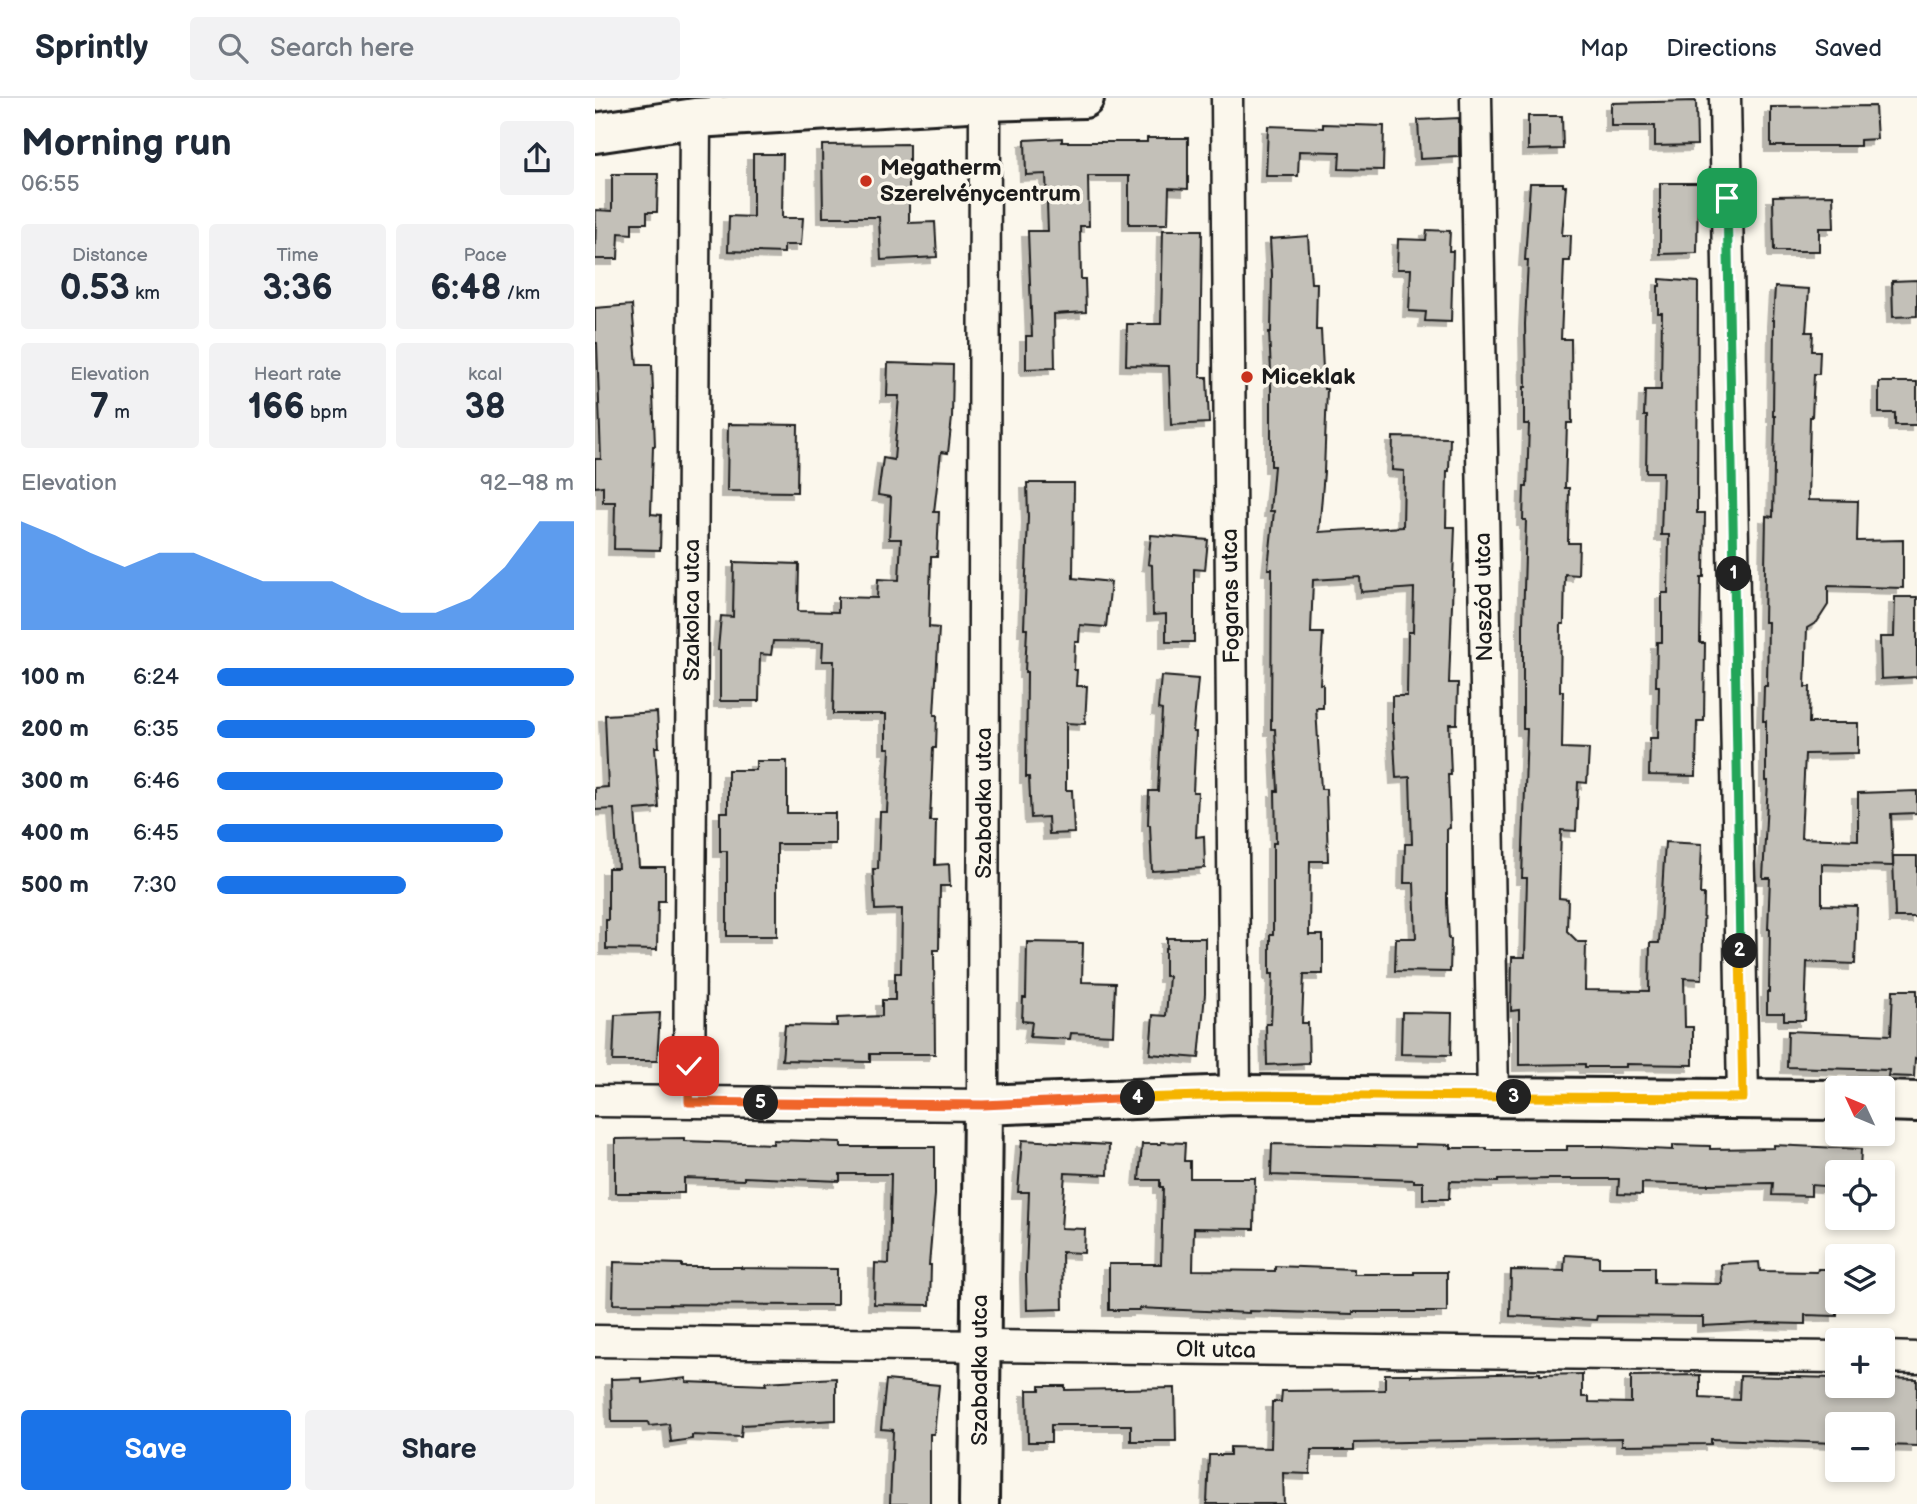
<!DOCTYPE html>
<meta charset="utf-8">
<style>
:root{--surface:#fff;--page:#f2f2f3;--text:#1f2937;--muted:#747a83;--line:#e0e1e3;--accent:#1a73e8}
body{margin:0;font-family:"Balsamiq Sans",sans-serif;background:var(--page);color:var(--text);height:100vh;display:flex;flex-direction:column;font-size:26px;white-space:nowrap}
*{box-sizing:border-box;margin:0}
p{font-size:23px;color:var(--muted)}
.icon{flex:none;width:38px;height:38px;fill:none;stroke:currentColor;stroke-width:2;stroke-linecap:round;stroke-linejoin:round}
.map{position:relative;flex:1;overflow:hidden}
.drawer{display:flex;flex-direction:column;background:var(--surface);width:595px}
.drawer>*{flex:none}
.needle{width:46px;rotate:314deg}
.fabs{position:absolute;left:1230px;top:978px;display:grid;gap:14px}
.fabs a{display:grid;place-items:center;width:70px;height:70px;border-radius:7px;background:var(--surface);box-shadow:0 4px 10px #0003;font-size:35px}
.pin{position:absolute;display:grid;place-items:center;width:60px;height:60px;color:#fff;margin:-30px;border-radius:14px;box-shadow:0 4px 10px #0006}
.km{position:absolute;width:35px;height:35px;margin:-18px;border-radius:50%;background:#222;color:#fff;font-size:19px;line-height:35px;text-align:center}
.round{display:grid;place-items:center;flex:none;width:74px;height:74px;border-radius:7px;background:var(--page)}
.head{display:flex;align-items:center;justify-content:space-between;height:119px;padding:0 21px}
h1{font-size:38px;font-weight:700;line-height:52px}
.stats{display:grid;grid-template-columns:repeat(3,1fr);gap:10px;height:119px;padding:7px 21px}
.stats div{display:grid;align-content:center;border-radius:7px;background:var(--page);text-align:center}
.stats b{font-size:35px;font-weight:700}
.stats small{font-size:19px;font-weight:400}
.stats p{font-size:19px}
.chart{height:196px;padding:14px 21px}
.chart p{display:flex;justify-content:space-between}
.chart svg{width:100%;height:126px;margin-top:7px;fill:var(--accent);opacity:.7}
.button{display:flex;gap:14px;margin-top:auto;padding:14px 21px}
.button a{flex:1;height:80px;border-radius:7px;background:var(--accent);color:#fff;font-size:28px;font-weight:700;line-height:80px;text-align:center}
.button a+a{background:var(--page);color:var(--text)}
ul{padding:0 21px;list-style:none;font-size:23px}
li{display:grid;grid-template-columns:112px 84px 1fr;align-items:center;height:52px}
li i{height:18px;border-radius:9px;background:var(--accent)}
header{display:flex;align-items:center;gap:42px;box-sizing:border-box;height:98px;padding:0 35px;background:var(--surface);border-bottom:2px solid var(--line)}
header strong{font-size:33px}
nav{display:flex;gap:38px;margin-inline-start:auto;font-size:24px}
.search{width:490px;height:63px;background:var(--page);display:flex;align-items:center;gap:18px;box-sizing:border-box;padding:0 24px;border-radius:7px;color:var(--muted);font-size:26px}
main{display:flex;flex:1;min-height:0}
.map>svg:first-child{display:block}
.building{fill:#c3c0b8;stroke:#1c1c1c;stroke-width:2;filter:url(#shadow)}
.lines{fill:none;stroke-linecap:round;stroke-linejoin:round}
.street-casing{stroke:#1c1c1c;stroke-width:35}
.secondary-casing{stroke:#1c1c1c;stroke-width:44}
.street{stroke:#fbf7ec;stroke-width:30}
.secondary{stroke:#fbf7ec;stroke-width:38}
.split-1-casing{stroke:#fff;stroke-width:14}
.split-2-casing{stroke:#fff;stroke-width:14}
.split-3-casing{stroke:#fff;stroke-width:14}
.split-4-casing{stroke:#fff;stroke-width:14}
.split-5-casing{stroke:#fff;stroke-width:14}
.split-6-casing{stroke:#fff;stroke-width:14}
.split-1{stroke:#22a559;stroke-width:9}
.split-2{stroke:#22a559;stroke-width:9}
.split-3{stroke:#f5b400;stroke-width:9}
.split-4{stroke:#f5b400;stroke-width:9}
.split-5{stroke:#f0652b;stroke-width:9}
.split-6{stroke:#f0652b;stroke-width:9}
.poi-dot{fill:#c8321e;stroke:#fbf7ec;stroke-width:2.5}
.labels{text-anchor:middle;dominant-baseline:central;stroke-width:7;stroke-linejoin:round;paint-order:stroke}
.poi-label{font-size:23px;font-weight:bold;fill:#1c1c1c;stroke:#fbf7ec;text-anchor:start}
.street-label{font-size:23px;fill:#1c1c1c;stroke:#fbf7ec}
</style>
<header>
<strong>Sprintly</strong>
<div class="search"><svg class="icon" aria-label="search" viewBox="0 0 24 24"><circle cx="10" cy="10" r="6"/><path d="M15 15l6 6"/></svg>Search here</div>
<nav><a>Map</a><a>Directions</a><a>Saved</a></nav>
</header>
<main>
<section class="drawer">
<div class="head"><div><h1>Morning run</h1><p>06:55</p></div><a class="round"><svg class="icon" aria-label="share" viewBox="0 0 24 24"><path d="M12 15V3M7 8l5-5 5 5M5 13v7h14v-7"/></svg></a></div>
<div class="stats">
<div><p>Distance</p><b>0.53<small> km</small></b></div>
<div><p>Time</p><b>3:36</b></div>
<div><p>Pace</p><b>6:48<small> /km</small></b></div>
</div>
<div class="stats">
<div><p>Elevation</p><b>7<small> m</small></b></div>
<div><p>Heart rate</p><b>166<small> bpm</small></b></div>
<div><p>kcal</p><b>38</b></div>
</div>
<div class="chart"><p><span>Elevation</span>92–98 m</p>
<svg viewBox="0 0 160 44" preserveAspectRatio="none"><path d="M0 44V6L10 11L20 17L30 22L40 17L50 17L60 22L70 27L80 27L90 27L100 33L110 38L120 38L130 33L140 22L150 6L160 6V44z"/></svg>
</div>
<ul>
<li><b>100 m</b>6:24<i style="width:100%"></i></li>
<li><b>200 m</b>6:35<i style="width:89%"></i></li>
<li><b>300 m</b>6:46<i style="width:80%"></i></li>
<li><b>400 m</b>6:45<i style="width:80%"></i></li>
<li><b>500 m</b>7:30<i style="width:53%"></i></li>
</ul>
<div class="button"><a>Save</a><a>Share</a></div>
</section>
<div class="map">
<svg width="1322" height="1406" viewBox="0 0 1322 1406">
<defs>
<filter id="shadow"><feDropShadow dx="-6" dy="6" stdDeviation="0" flood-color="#0004"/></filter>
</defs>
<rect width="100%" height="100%" fill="#fbf7ec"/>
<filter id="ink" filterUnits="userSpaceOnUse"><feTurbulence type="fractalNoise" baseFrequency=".0143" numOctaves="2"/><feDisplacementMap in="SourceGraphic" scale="14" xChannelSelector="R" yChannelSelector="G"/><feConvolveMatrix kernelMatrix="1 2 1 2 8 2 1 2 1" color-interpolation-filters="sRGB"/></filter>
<g filter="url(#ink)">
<path class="building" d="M 1101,3 L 1102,47 L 1060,48 L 1060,28 L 1016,28 L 1016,5 Z
M 1280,8 L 1282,41 L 1265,42 L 1265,48 L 1176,48 L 1176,9 Z
M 933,18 L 967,18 L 968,51 L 933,52 Z
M 864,20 L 864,59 L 825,61 L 823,22 Z
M 728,26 L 789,28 L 788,72 L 744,71 L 745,54 L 704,53 L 703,78 L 671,78 L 673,28 L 728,30 Z
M 467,40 L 467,44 L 552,44 L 552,40 L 593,40 L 593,91 L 574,90 L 573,126 L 534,126 L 534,78 L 493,78 L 494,128 L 485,128 L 486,181 L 490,181 L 491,214 L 459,216 L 460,270 L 431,271 L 431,238 L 437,238 L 433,133 L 453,133 L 451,76 L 431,77 L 430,42 Z
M 314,46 L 314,125 L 340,124 L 342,159 L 286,162 L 284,119 L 228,119 L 227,47 Z
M 158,56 L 188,56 L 187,120 L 208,120 L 206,147 L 189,147 L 189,155 L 133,153 L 134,118 L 158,119 Z
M 17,76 L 63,76 L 62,114 L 52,114 L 52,125 L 37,125 L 37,136 L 24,135 L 23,161 L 0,161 L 1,112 L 17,113 Z
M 935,85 L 968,85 L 968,88 L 971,88 L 967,137 L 976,137 L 975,163 L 969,163 L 966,241 L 976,241 L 977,325 L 972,325 L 970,390 L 974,390 L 973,445 L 984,445 L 983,477 L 970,476 L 969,526 L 966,526 L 965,593 L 968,593 L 967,650 L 994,651 L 992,685 L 983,684 L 981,733 L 966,732 L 964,800 L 973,801 L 972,833 L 983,844 L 991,844 L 990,892 L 1054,893 L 1055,845 L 1064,845 L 1070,744 L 1107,746 L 1105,796 L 1109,796 L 1107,881 L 1089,880 L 1090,929 L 1098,929 L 1098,967 L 1031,966 L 1031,969 L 990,969 L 990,966 L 924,967 L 924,912 L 916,913 L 917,859 L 930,859 L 932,780 L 927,780 L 932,631 L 928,631 L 928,526 L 931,422 L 928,422 L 929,389 L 932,389 L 934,326 L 929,326 L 929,289 L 931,289 L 930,226 L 933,162 L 930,162 Z
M 1065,85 L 1103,85 L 1102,155 L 1065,156 Z
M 1238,97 L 1239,130 L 1224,130 L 1224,153 L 1179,153 L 1178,98 Z
M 568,132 L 607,132 L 605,279 L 612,279 L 614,325 L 576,327 L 574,268 L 531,267 L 532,226 L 566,226 Z
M 832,132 L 855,133 L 854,153 L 858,153 L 856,224 L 830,223 L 831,214 L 814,213 L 816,171 L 802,171 L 803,141 L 831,142 Z
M 713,138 L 716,185 L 722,185 L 721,232 L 726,232 L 729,291 L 732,291 L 729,374 L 724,434 L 808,429 L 809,373 L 797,372 L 798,339 L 855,340 L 854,373 L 852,373 L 851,429 L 860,429 L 854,585 L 863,585 L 862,626 L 854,626 L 856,677 L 853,677 L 855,730 L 852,731 L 852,805 L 854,841 L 856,841 L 855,874 L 800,873 L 801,840 L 821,840 L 819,785 L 809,785 L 810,746 L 817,746 L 815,679 L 801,680 L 798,625 L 797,625 L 797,598 L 812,598 L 813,534 L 818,534 L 819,490 L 766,494 L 765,479 L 718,482 L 716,535 L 728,535 L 725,586 L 728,586 L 728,610 L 721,610 L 726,691 L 731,691 L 733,763 L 715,763 L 714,837 L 728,837 L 728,876 L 709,876 L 707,925 L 713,925 L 714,965 L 672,967 L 671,926 L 676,926 L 678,876 L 675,876 L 675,837 L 678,837 L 678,745 L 681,745 L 680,693 L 683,693 L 680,631 L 676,631 L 677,471 L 673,471 L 679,413 L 675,413 L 679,368 L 676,368 L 676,273 L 674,234 L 676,234 L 677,176 L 675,141 Z
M 1065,181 L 1103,184 L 1102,415 L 1110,415 L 1109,479 L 1106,479 L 1105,545 L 1110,545 L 1109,623 L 1102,623 L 1101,678 L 1054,677 L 1055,640 L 1063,640 L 1064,588 L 1061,588 L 1062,544 L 1067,544 L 1067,495 L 1073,495 L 1074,437 L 1066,437 L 1068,374 L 1051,374 L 1052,318 L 1049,318 L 1050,292 L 1066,292 L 1067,215 L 1063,215 L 1063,188 L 1065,188 Z
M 1322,182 L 1322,218 L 1298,219 L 1297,183 Z
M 1180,189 L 1214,191 L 1211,234 L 1218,234 L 1217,253 L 1225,253 L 1224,276 L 1219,276 L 1217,319 L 1215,319 L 1213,402 L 1263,403 L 1262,443 L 1308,442 L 1308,490 L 1233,488 L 1233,507 L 1222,524 L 1212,530 L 1210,589 L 1215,589 L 1214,625 L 1263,625 L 1263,655 L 1210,656 L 1206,740 L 1263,742 L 1263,695 L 1322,693 L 1322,715 L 1296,716 L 1298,768 L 1227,766 L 1227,807 L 1262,808 L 1260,866 L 1212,864 L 1210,922 L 1189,922 L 1189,915 L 1172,915 L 1172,894 L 1174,894 L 1175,831 L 1173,831 L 1175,780 L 1168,780 L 1173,683 L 1171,683 L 1171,623 L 1168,623 L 1169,588 L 1172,588 L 1173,524 L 1169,524 L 1171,418 L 1178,419 L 1180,318 L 1178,318 L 1179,222 L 1178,222 Z
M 37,207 L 42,267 L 57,267 L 60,348 L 58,348 L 56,416 L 66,417 L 65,452 L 19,451 L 20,404 L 8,404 L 8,388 L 0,389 L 0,361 L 6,361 L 2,245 L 0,245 L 0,210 Z
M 293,265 L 358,267 L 357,320 L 353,355 L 346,354 L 339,414 L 344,414 L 342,459 L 336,459 L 334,529 L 344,530 L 339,617 L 342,617 L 341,650 L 338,650 L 335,723 L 341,723 L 340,767 L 354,766 L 355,788 L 345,788 L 344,852 L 339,852 L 340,956 L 275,956 L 275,964 L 187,962 L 190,927 L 242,928 L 242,920 L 287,918 L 287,902 L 300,902 L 300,875 L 306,875 L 307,811 L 280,812 L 278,771 L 283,771 L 285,714 L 292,714 L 295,650 L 291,650 L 291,616 L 238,616 L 239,563 L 227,563 L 228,544 L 178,543 L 176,557 L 165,556 L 164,603 L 125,603 L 125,552 L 123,552 L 126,518 L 138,519 L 139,464 L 204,466 L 203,513 L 243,514 L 243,499 L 282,500 L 283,481 L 304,482 L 306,441 L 294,441 L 296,399 L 283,397 L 288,360 L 299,362 L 304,298 L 292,298 Z
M 1284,284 L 1322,284 L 1322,327 L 1300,327 L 1300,315 L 1284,315 Z
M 133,326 L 203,327 L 202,394 L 132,393 Z
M 432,385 L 479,385 L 478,480 L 516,484 L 511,529 L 485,527 L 484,544 L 480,544 L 479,572 L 482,572 L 481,588 L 492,588 L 490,626 L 471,625 L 471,692 L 477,692 L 479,735 L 454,736 L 453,719 L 436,720 L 434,679 L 431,679 L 432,574 L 430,574 L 432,531 L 429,531 L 433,419 Z
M 556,437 L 613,442 L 610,472 L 599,471 L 599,544 L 571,544 L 571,516 L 558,517 L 557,467 L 553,466 Z
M 1300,499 L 1322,499 L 1322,579 L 1286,581 L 1285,539 L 1299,539 Z
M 566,578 L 603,581 L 598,634 L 601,634 L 598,694 L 603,694 L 601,739 L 609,738 L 610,770 L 557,773 L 555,727 L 553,727 L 554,693 L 563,693 L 567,612 L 563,611 Z
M 62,614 L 64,649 L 60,649 L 64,710 L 40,712 L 44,769 L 70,769 L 70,803 L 63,803 L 62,852 L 11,851 L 11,822 L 13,822 L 13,770 L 23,770 L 19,711 L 0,712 L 0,690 L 13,689 L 10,617 Z
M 161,663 L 192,663 L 192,715 L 240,715 L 240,746 L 182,746 L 182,838 L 132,838 L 132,753 L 125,753 L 125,714 L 133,714 L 133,672 L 161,672 Z
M 1298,758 L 1322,758 L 1322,819 L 1300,819 Z
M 572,840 L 610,840 L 610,896 L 604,960 L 555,956 L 558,917 L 571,918 L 574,878 L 570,878 L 570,850 L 572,850 Z
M 432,844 L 488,845 L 487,884 L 520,885 L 518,937 L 476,935 L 475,941 L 435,939 L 437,924 L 427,923 L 428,900 L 431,900 Z
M 1298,892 L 1322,892 L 1322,961 L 1320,960 L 1319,979 L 1293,978 L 1294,972 L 1192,969 L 1193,933 L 1296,937 Z
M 807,914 L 857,915 L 856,957 L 806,956 Z
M 65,915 L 62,963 L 18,963 L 20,917 Z
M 89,1040 L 89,1043 L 178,1046 L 178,1042 L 246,1044 L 246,1049 L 340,1049 L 340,1097 L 334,1167 L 336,1167 L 335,1207 L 279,1206 L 280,1165 L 294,1166 L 296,1076 L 245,1076 L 245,1083 L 149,1079 L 149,1082 L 89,1080 L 89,1095 L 20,1095 L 20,1041 Z
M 427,1042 L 514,1047 L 513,1077 L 470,1075 L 466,1130 L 490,1131 L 489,1155 L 467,1154 L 468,1211 L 432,1212 L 431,1175 L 434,1094 L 423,1094 Z
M 566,1044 L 590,1045 L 589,1063 L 595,1063 L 595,1080 L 660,1080 L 659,1131 L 599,1130 L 598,1172 L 680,1173 L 680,1168 L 759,1171 L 759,1176 L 819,1176 L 819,1174 L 852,1174 L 852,1214 L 758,1214 L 758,1216 L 654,1213 L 654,1215 L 544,1210 L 544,1212 L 514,1212 L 514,1166 L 566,1166 L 568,1089 L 565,1089 L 565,1082 L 544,1082 L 547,1046 L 566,1046 Z
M 677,1046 L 820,1049 L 820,1046 L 856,1047 L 856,1050 L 892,1050 L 892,1052 L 972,1052 L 972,1048 L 1009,1048 L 1009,1049 L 1078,1052 L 1078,1047 L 1115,1048 L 1115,1051 L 1179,1050 L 1179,1047 L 1266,1051 L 1265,1074 L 1242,1074 L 1242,1089 L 1216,1087 L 1216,1098 L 1177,1097 L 1178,1085 L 1113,1086 L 1113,1087 L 1047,1085 L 1047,1097 L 1023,1096 L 1024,1081 L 956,1081 L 903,1082 L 903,1084 L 855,1083 L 854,1101 L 828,1101 L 828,1084 L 819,1084 L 819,1082 L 676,1077 Z
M 970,1157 L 1004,1159 L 1004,1169 L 1059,1169 L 1059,1185 L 1127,1186 L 1126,1166 L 1164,1164 L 1165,1173 L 1222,1174 L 1223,1171 L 1242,1171 L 1242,1218 L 1210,1217 L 1210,1226 L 1167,1225 L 1108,1228 L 1108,1219 L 1002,1218 L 1001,1222 L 915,1218 L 916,1172 L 969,1173 Z
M 19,1164 L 87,1166 L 87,1169 L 146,1169 L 146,1170 L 242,1171 L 242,1207 L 18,1206 Z
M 945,1275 L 945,1277 L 987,1276 L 987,1299 L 994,1299 L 994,1304 L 1036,1305 L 1036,1278 L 1105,1277 L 1105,1300 L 1144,1302 L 1145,1278 L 1242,1280 L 1242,1288 L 1288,1288 L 1288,1280 L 1322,1281 L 1322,1348 L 1288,1347 L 1288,1326 L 1242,1326 L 1242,1345 L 1116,1341 L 1116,1346 L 1027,1347 L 1027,1340 L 759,1345 L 759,1352 L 716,1352 L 715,1376 L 688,1375 L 689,1406 L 612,1406 L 614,1357 L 635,1357 L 635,1349 L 676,1350 L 677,1304 L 686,1304 L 687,1293 L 790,1292 L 790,1276 L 816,1276 L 816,1278 Z
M 47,1280 L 47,1285 L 91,1280 L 91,1284 L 171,1287 L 170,1284 L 241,1280 L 241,1322 L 147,1327 L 146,1339 L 97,1337 L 97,1341 L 76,1344 L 74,1326 L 54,1328 L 53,1324 L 17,1324 L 16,1281 Z
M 291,1282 L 344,1287 L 339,1336 L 335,1336 L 335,1406 L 295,1406 L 298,1332 L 286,1331 Z
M 445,1288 L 470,1288 L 470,1292 L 580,1290 L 581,1343 L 536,1343 L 536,1327 L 456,1327 L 456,1344 L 433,1344 L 432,1292 L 445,1292 Z"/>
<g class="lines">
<defs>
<path id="street" d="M 632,0 L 640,997
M 881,0 L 898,999
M 1130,0 L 1148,1000
M 0,1003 L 388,1007 L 390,3
M 94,1004 L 100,20
M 0,1243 L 1242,1259
M 1288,1259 L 1322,1260"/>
<path id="secondary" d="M 0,35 L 100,20 L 390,3 L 489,0
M 1288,1003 L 1322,1004
M 384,1406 L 388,1007 L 640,997 L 1242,1002"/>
</defs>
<use href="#street" class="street-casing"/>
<use href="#secondary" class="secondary-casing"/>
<use href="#street" class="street"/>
<use href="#secondary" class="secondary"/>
</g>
</g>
<g class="lines" filter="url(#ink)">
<defs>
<path id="split-1" d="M 1132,100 L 1139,476"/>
<path id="split-2" d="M 1139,476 L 1145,853"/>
<path id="split-3" d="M 919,999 L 1148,1000 L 1145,853"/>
<path id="split-4" d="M 543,1000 L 640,997 L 919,999"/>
<path id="split-5" d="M 166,1005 L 388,1007 L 543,1000"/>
<path id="split-6" d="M 94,968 L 94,1004 L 166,1005"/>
</defs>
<use href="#split-1" class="split-1-casing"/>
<use href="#split-2" class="split-2-casing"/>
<use href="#split-3" class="split-3-casing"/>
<use href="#split-4" class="split-4-casing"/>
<use href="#split-5" class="split-5-casing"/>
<use href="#split-6" class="split-6-casing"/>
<use href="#split-1" class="split-1"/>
<use href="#split-2" class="split-2"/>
<use href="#split-3" class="split-3"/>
<use href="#split-4" class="split-4"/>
<use href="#split-5" class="split-5"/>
<use href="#split-6" class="split-6"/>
</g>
<g class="poi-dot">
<circle cx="271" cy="83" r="7"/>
<circle cx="652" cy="279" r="7"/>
</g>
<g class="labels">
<g class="poi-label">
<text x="285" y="70">Megatherm<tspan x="285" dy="26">Szerelvénycentrum</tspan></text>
<text x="666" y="279">Miceklak</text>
</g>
<g class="street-label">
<text transform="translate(636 498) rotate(-91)">Fogaras utca</text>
<text transform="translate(889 499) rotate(-91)">Naszód utca</text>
<text transform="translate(97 512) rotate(-90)">Szakolca utca</text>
<text transform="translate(389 705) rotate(-90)">Szabadka utca</text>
<text transform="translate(621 1252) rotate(1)">Olt utca</text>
<text transform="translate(385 1272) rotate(-90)">Szabadka utca</text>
</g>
</g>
</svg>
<div class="fabs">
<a><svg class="needle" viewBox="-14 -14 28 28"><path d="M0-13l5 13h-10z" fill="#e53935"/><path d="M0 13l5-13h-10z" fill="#747a83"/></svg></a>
<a><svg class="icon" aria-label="locate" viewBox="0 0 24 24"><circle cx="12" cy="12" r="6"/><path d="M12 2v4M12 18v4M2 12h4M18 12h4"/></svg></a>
<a><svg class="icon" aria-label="layers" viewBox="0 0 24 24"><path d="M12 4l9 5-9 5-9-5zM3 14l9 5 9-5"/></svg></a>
<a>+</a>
<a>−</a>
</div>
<div class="pin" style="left:1132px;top:100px;background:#1e9e55"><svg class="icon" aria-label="arrive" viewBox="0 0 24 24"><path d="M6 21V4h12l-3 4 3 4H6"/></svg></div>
<div class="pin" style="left:94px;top:968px;background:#d93025"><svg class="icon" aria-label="check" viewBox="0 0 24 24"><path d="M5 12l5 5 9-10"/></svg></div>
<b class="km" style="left:1139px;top:476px">1</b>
<b class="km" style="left:1145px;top:853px">2</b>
<b class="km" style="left:919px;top:999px">3</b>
<b class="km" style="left:543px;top:1000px">4</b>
<b class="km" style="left:166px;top:1005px">5</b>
</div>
</main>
